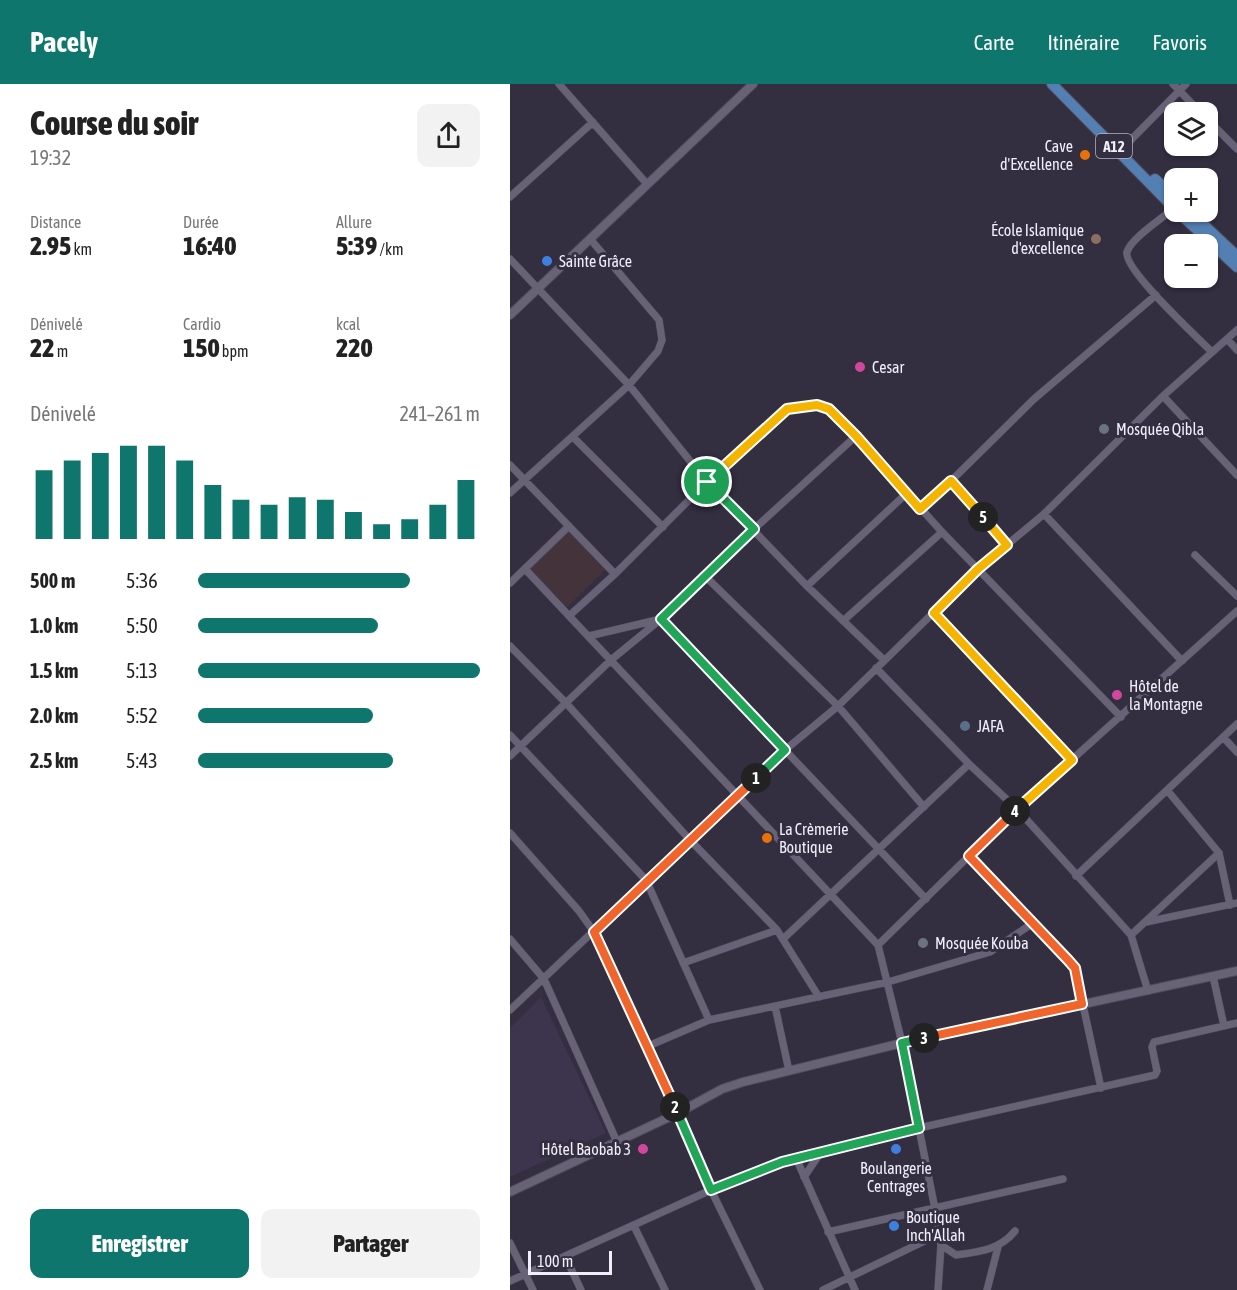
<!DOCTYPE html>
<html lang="fr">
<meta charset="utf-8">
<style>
:root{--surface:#fff;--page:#f2f2f2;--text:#222;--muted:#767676;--accent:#0f766e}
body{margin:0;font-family:"Asap Condensed",sans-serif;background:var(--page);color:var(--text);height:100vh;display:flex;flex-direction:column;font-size:22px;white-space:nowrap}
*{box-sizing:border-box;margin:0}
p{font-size:20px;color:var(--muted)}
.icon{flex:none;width:33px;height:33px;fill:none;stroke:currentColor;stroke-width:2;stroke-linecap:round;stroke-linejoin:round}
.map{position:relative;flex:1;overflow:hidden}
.details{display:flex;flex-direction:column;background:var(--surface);width:510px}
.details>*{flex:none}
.tools{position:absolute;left:654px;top:18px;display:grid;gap:12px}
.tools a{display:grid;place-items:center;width:54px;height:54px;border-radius:12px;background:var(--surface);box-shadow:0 2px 4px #0004;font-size:30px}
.scale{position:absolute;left:18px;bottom:15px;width:84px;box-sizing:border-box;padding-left:6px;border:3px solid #f1eefa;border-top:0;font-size:16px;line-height:21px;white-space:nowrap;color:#f1eefa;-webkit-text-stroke:4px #332e40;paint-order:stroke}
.pin{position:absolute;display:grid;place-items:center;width:51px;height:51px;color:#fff;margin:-26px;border:3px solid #fff;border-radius:50%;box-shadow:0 2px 6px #0007}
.km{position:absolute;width:30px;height:30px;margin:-15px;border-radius:50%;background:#222;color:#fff;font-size:16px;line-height:30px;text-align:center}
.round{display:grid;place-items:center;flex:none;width:63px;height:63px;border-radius:12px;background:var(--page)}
.summary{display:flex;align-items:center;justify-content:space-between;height:102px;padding:0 30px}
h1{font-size:33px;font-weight:800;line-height:45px}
.metrics{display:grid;grid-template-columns:repeat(3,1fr);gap:9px;height:102px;padding:6px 30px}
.metrics div{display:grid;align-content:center}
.metrics b{font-size:26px;font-weight:800}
.metrics small{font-size:16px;font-weight:400}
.metrics p{font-size:16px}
.chart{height:168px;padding:12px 30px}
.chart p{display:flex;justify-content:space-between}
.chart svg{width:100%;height:108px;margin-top:6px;stroke:var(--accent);stroke-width:6}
.action{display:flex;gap:12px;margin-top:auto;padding:12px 30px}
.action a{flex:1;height:69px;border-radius:12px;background:var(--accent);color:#fff;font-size:24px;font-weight:800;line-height:69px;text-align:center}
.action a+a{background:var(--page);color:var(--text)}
ul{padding:0 30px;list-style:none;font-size:20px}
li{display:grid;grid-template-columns:96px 72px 1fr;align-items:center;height:45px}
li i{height:15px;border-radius:8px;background:var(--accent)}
header{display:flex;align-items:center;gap:36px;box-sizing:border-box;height:84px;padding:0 30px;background:var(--accent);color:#fff}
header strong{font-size:28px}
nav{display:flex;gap:33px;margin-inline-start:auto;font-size:21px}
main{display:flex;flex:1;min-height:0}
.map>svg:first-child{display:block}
.commercial{fill:#45333c}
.built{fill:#3c354d}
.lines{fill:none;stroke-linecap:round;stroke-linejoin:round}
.minor-casing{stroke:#4e4a5a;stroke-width:8}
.tertiary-casing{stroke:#4e4a5a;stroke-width:10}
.primary-casing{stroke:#4e4a5a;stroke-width:12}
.minor{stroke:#686277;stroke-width:7}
.tertiary{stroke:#686277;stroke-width:8}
.primary{stroke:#547fb2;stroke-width:10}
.split-1-casing{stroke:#fff;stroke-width:12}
.split-2-casing{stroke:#fff;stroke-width:12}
.split-3-casing{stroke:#fff;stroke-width:12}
.split-4-casing{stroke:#fff;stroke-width:12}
.split-5-casing{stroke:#fff;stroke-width:12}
.split-6-casing{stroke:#fff;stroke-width:12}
.split-1{stroke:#22a559;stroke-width:8}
.split-2{stroke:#f0652b;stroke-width:8}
.split-3{stroke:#22a559;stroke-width:8}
.split-4{stroke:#f0652b;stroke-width:8}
.split-5{stroke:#f5b400;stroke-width:8}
.split-6{stroke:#f5b400;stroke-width:8}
.food-dot{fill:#e8710a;stroke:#332e40;stroke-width:2}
.education-dot{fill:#8d6e63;stroke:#332e40;stroke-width:2}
.shop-dot{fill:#3f7fe0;stroke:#332e40;stroke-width:2}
.hotel-dot{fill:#d1479c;stroke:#332e40;stroke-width:2}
.worship-dot{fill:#6b7280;stroke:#332e40;stroke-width:2}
.service-dot{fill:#5c6f8a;stroke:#332e40;stroke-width:2}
.labels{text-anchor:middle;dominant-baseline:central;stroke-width:6;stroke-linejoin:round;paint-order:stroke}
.shield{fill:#332e40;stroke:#b8b4c2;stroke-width:1.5}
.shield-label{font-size:15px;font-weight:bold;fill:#f1eefa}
.poi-label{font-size:16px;fill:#f1eefa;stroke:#332e40;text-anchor:start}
</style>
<header>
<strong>Pacely</strong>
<nav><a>Carte</a><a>Itinéraire</a><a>Favoris</a></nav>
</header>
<main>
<section class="details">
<div class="summary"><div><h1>Course du soir</h1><p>19:32</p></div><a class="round"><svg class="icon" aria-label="share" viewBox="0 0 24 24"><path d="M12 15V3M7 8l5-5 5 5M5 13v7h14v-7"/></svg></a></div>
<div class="metrics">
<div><p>Distance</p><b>2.95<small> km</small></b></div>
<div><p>Durée</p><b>16:40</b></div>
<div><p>Allure</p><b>5:39<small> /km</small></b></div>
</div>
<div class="metrics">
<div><p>Dénivelé</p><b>22<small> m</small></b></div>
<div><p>Cardio</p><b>150<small> bpm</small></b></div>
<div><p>kcal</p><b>220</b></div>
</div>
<div class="chart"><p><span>Dénivelé</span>241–261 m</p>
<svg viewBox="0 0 160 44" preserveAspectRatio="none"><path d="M5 44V16M15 44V12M25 44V9M35 44V6M45 44V6M55 44V12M65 44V22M75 44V28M85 44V30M95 44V27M105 44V28M115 44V33M125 44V38M135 44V36M145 44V30M155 44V20"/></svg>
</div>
<ul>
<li><b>500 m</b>5:36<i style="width:75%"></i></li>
<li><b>1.0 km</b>5:50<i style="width:64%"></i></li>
<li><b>1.5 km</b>5:13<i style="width:100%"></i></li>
<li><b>2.0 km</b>5:52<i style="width:62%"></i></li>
<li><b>2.5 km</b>5:43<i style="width:69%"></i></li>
</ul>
<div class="action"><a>Enregistrer</a><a>Partager</a></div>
</section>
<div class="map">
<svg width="727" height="1206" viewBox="0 0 727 1206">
<rect width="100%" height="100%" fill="#332e40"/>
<path class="commercial" d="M 58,447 L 96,485 L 57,523 L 19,485 Z"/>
<path class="built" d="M 31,913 L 96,1049 L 0,1093 L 0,944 Z"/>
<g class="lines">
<defs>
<path id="minor" d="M 49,0 L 137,100
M 663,0 L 690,28
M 698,36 L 727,65
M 609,68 L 676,0
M 0,113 L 83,38
M 664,124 C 653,134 621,154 617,168 C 613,185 687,253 702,268
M 0,175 L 119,301 L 197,398 L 297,502 L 374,576
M 717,255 L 727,266
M 653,312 L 727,391
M 63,353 L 153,443
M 0,381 L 105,490
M 441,397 L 497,461
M 0,409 L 119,301 L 148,267 L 152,256 L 149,236 L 81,156
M 410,425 L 441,397 L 524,315 L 646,211
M 534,430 L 672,577
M 685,471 L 727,512
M 15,485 L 368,861 L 392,959 L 425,1125 L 431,1161 L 428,1206
M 195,492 L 328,622 L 414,723
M 0,499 L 59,442
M 297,502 L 397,409
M 424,529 L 563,676
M 59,532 L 105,490 L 197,398 L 277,325 L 307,321 L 319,325 L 346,352 L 432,448 L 611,633
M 333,537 L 432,448
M 79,552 L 151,535 L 416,815
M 0,562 L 56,619 L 180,756 L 267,846 L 309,913
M 366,584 L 459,680 L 507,725 L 621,851 L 638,907
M 0,651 L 136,796 L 199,936
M 713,653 L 727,668
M 0,672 L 101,576 L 151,535 L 244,445 L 346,352
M 657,706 L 709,769 L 720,821
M 0,749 L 69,827 L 84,848 L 168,1029 L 201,1106 L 250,1206
M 459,772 L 565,884 L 591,1004
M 566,792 L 727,640
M 636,838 L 727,819
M 621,851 L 709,769
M 0,855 L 34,895 L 107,1058
M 273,855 L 459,680
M 368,861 L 507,725 L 727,527
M 173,879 L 267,846
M 703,892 L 714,942
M 265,922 L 279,987
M 0,926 L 275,666 L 328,622 L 468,485 L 534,430 L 653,312 L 727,246
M 136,963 L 199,936 L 378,898 L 480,868 L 523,839
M 286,1074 L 345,1206
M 294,1093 L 311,1068
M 124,1142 L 155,1206
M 318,1148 L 553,1095
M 0,1159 L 23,1206
M 431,1161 L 446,1171 C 468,1168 490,1166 505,1147
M 55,1172 L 71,1206
M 0,1197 L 201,1106 L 272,1078 L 409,1044 L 645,991 L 647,987 L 642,963 L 644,958 L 727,939
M 313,1206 L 429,1150
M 477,1206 L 488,1163"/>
<path id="tertiary" d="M 0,231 L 243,0
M 0,1108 L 168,1029 L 212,1005 L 233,998 L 392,959 L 727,887"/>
<path id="primary" d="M 542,0 L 664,124
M 645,95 L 664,113
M 668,128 L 727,183
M 680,128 L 727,172"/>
</defs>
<use href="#minor" class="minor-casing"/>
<use href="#tertiary" class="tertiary-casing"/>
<use href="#primary" class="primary-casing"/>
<use href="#minor" class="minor"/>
<use href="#tertiary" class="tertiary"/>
<use href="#primary" class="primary"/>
</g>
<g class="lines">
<defs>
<path id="split-1" d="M 197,398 L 244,445 L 151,535 L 275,666 L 246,694"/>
<path id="split-2" d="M 165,1023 L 84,848 L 246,694"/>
<path id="split-3" d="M 165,1023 L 201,1106 L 272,1078 L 409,1044 L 392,959 L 414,954"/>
<path id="split-4" d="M 414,954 L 572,920 L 565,884 L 558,876 L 459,772 L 505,727"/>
<path id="split-5" d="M 473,433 L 497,461 L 468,485 L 424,529 L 562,676 L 505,727"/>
<path id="split-6" d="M 197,398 L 277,325 L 307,321 L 319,325 L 346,352 L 410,425 L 441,397 L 473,433"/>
</defs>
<use href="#split-1" class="split-1-casing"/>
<use href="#split-2" class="split-2-casing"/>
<use href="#split-3" class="split-3-casing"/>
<use href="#split-4" class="split-4-casing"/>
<use href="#split-5" class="split-5-casing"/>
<use href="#split-6" class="split-6-casing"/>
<use href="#split-1" class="split-1"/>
<use href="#split-2" class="split-2"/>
<use href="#split-3" class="split-3"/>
<use href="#split-4" class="split-4"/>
<use href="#split-5" class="split-5"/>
<use href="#split-6" class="split-6"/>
</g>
<g class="food-dot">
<circle cx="575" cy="71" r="6"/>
<circle cx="257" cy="754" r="6"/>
</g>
<circle class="education-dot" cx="586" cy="155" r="6"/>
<g class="shop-dot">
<circle cx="37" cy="177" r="6"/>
<circle cx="386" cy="1065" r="6"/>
<circle cx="384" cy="1142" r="6"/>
</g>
<g class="hotel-dot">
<circle cx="350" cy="283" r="6"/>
<circle cx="607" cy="611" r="6"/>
<circle cx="133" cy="1065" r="6"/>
</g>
<g class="worship-dot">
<circle cx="594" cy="345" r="6"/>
<circle cx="413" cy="859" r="6"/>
</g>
<circle class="service-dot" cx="455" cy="642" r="6"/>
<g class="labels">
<rect class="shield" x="586" y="50" width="36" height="24" rx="4.5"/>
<g class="shield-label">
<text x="604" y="62">A12</text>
</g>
<g class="poi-label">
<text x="563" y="62" text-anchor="end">Cave<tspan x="563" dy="18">d'Excellence</tspan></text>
<text x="574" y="146" text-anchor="end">École Islamique<tspan x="574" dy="18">d'excellence</tspan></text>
<text x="49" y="177">Sainte Grâce</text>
<text x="362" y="283">Cesar</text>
<text x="606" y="345">Mosquée Qibla</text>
<text x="619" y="602">Hôtel de<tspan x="619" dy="18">la Montagne</tspan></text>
<text x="467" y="642">JAFA</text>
<text x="269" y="745">La Crèmerie<tspan x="269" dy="18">Boutique</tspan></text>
<text x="425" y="859">Mosquée Kouba</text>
<text x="121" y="1065" text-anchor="end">Hôtel Baobab 3</text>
<text x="386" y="1084" text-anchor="middle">Boulangerie<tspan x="386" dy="18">Centrages</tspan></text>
<text x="396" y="1133">Boutique<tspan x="396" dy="18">Inch'Allah</tspan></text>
</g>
</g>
</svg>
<div class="tools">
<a><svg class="icon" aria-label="layers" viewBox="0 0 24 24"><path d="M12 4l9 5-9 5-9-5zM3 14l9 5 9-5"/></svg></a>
<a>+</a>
<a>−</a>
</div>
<div class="scale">100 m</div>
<div class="pin" style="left:197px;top:398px;background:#1e9e55"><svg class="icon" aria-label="arrive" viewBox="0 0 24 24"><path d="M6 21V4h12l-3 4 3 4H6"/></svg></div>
<b class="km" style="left:246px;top:694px">1</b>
<b class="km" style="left:165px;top:1023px">2</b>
<b class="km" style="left:414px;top:954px">3</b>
<b class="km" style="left:505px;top:727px">4</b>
<b class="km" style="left:473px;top:433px">5</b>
</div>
</main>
